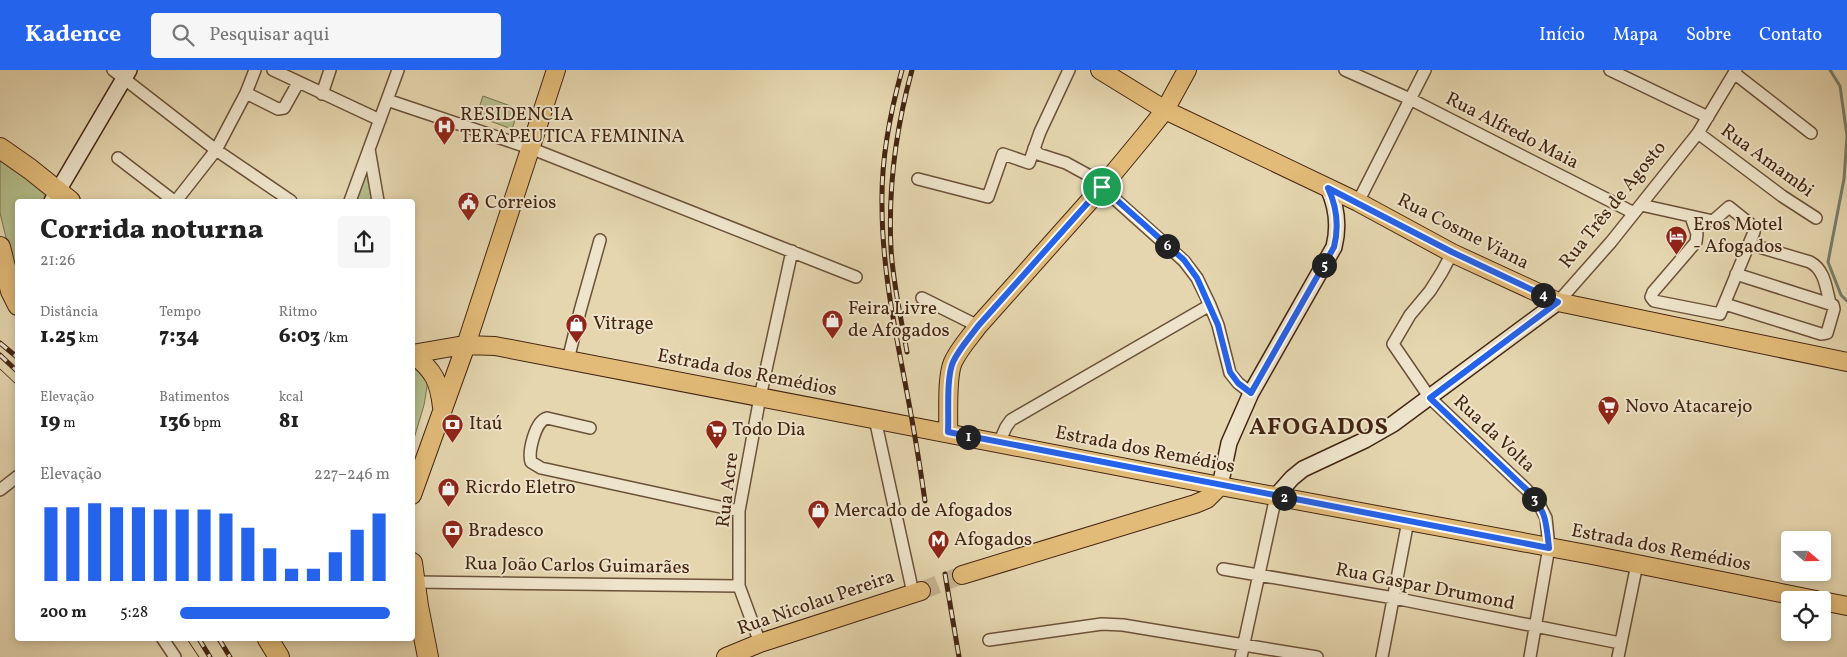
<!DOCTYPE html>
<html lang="pt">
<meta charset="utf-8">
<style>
:root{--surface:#fff;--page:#f6f6f6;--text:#222;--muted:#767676;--accent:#2563eb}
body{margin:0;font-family:Vollkorn,serif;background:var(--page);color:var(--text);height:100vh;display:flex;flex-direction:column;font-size:19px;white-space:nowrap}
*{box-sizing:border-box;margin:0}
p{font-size:16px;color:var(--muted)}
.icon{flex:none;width:28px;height:28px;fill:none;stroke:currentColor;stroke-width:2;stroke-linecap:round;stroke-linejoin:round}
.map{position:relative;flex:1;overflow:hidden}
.sheet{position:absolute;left:15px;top:129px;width:400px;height:442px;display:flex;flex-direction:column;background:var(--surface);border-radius:5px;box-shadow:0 2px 8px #0003}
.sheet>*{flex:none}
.needle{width:32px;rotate:110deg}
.tools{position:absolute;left:1781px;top:461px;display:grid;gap:10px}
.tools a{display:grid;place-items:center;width:50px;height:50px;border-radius:5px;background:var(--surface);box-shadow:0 2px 8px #0003;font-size:25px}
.pin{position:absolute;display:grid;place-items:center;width:42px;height:42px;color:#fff;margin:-21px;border:2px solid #fff;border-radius:50%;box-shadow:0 1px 5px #0007}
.km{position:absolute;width:25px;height:25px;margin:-12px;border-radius:50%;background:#222;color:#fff;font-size:14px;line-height:25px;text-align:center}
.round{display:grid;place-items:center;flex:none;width:52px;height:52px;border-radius:5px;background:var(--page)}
.summary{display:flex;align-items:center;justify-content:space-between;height:85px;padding:0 25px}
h1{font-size:28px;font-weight:800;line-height:38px}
.metrics{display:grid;grid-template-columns:repeat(3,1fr);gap:8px;height:85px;padding:5px 25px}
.metrics div{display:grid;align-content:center}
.metrics b{font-size:21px;font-weight:800}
.metrics small{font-size:14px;font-weight:400}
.metrics p{font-size:14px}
.chart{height:140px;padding:10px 25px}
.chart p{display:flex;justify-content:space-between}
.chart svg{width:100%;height:90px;margin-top:5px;stroke:var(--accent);stroke-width:6}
ul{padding:0 25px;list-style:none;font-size:16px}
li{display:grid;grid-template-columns:80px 60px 1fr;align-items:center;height:38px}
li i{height:12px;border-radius:6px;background:var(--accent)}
header{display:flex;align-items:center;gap:30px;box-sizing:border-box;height:70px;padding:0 25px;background:var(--accent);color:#fff}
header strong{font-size:24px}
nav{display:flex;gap:28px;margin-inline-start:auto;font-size:18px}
.search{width:350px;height:45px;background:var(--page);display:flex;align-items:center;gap:12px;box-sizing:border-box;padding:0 18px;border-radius:5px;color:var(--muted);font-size:19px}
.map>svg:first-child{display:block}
.green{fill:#b4be8b;stroke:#7c724e}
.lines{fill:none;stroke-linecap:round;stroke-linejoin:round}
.stream{stroke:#757e6d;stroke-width:3}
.primary-tunnel{stroke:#c5b390;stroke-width:18;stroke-dasharray:18 9;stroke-linecap:butt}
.street-casing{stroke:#6c5139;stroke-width:14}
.secondary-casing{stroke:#442512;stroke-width:18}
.primary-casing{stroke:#442512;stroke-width:20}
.highway-casing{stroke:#442512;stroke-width:22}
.street{stroke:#eee4cb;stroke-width:11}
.secondary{stroke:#eee4cb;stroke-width:15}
.primary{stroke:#e2bb78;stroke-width:18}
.highway{stroke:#e2bb78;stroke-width:20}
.tram{stroke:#442512;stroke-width:1}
.rail-casing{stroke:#442512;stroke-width:5}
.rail{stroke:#eee4cb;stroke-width:3;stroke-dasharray:9;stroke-linecap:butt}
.route-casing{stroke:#fff;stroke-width:10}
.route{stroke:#2563eb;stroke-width:6}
.labels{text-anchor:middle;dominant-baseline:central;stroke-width:4;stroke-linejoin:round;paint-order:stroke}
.poi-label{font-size:19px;fill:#442512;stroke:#eee4cb;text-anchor:start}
.street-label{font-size:19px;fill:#442512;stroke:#eee4cb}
.district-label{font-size:24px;font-weight:bold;letter-spacing:1px;fill:#442512;stroke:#eee4cb}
</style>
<header>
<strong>Kadence</strong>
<div class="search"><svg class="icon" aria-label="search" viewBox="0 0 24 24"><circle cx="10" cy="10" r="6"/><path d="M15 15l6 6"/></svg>Pesquisar aqui</div>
<nav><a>Início</a><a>Mapa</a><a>Sobre</a><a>Contato</a></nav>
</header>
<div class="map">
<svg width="1847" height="587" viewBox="0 0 1847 587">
<rect width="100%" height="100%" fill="#e5d6af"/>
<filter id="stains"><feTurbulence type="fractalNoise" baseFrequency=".004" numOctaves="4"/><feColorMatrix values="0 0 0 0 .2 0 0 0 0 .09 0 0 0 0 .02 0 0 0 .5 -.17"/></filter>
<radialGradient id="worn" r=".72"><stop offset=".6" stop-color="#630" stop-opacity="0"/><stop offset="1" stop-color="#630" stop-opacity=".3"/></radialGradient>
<path class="green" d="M 483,26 L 519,39 L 512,59 L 476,46 Z
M 0,86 L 49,123 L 46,131 L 18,131 L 17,205 L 14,200 L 0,143 Z
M 367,97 L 374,131 L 352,131 Z
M 413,293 L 428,311 L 424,335 L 413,372 Z"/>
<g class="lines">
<path class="stream" d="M 1830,0 L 1840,16 L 1847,66 L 1844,109 L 1828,192 L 1841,225 L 1847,231"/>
<path class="primary-tunnel" d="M 921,521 L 962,505"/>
<defs>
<path id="street" d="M 113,0 L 216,80 L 291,131
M 273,0 L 380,50
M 1345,0 L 1410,29 L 1634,143
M 1610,0 L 1708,47
M 1734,3 L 1811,63
M 246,23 L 278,39 L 284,38 L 298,13
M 322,24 L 330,0
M 387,30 L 530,78 L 856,207
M 1698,63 L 1782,126 L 1816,148
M 1034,78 L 1038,84 L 1066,93 L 1088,105 L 1184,191 L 1197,208 L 1210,235 L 1218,255 L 1230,303 L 1238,313 L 1251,323
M 369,79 L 378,131
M 118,88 L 174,131
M 918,109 L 988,127 L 1003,84 L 1029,93 L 1040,62 L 1069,0
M 176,131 L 216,80 L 246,23 L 255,0
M 350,131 L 398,0
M 1358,132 L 1425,0
M 1641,135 L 1713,151 L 1729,137 L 1754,157 L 1754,162 L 1720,244 L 1654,231 L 1651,227 L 1653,222 L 1696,172 L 1697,164 L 1691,147
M 1749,174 L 1810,192 C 1825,200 1826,218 1830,233
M 1452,183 L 1442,202 L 1430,221 L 1410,245 L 1393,274 L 1430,328 L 1527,420 L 1539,434 L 1546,448 L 1549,477 L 1530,587
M 922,228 L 978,256
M 1558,232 L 1611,172 L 1698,63 L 1736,0
M 1725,234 L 1821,264 L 1827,263 L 1834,239 L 1833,235 L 1736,204
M 568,290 L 580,241 L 600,170
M 875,349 L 913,523
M 590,358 L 547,348 C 535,351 528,382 531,392 L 541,398 L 739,441
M 999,373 L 1006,357 L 1011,350 L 1210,235
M 0,420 L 18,406
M 1223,499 L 1394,528 L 1620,573
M 414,512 L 739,516
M 163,569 L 175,587
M 989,570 L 1102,554 L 1123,555 L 1317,587
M 760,573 L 739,516 L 739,441 L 760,327 L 792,181
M 1241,587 L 1276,426
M 1382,587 L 1408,451
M 1618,587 L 1637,494"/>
<path id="secondary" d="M 52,131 L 129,0
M 1220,416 L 1229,373 L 1251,323 L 1334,177 C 1339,157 1337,137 1328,118
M 1276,426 L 1292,408 L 1303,399 L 1365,370 L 1393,354 L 1558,232"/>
<path id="primary" d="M 1100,0 L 1165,40 L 1358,132 L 1452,183 L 1558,232 L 1847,292
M 412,284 L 464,275 L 495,276 L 1220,416 L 1592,485 L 1816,530
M 413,284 C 434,301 439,311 442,337
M 948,363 C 949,344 946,308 953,292 C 959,279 970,267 978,256 L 1102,117 L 1145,65 L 1165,40 L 1187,0
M 412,425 L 466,275 L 556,0
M 962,505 L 1195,434 L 1207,429 L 1220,416
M 1822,531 L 1847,536
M 726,587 L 760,573 L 921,521"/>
<path id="highway" d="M 0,78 L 30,99 L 70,131
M 0,177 L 11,221 L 18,235
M 412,493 L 418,536 L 428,587
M 268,569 L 279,587"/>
</defs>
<use href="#street" class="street-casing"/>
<use href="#secondary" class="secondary-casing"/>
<use href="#primary" class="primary-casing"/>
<use href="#highway" class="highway-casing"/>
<use href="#street" class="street"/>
<use href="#secondary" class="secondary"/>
<use href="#primary" class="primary"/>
<use href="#highway" class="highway"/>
<path class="tram" d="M 0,299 L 18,316
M 187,569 L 199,587"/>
<defs>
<path id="rail" d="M 902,0 C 890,43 881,90 882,135 C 882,193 893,250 904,307 C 912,348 919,389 925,431
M 0,273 L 18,288
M 907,282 C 901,248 893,213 891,179 C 888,119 896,58 912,0
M 0,285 L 18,302
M 945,504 L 959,587
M 199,569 L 210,587
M 219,569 L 230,587"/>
</defs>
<use href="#rail" class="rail-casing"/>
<use href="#rail" class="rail"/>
</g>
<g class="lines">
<defs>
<path id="route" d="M 1102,117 L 1184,190 L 1197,208 L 1218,255 L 1230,302 L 1238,313 L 1251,323 L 1334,177 C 1339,157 1337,137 1328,118 L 1452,182 L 1558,232 L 1430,328 L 1527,420 C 1546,442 1546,448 1549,478 L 948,362 C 949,344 946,308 953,292 C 959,279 970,267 978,256 Z"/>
</defs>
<use href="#route" class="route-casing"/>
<use href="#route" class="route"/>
</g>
<defs>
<symbol id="hospital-pin" viewBox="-11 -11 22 30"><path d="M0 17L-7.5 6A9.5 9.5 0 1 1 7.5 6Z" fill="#8f2418" stroke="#eee4cb"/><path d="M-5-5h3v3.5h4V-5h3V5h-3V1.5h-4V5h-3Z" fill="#fff"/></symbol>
<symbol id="civic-pin" viewBox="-11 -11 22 30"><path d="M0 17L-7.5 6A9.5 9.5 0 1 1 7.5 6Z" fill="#8f2418" stroke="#eee4cb"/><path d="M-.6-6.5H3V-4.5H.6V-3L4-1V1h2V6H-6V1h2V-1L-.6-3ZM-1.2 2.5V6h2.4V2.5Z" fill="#fff"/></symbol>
<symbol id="hotel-pin" viewBox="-11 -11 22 30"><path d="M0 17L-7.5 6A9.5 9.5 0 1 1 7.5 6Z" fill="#8f2418" stroke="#eee4cb"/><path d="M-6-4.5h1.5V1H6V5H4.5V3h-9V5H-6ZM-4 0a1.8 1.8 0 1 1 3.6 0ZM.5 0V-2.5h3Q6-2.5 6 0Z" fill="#fff"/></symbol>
<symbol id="shop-pin" viewBox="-11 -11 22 30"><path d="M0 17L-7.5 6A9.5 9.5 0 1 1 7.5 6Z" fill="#8f2418" stroke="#eee4cb"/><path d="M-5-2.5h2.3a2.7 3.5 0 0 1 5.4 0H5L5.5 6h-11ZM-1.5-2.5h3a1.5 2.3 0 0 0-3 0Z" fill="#fff"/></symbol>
<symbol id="supermarket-pin" viewBox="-11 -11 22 30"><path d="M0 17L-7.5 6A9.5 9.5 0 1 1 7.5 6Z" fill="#8f2418" stroke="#eee4cb"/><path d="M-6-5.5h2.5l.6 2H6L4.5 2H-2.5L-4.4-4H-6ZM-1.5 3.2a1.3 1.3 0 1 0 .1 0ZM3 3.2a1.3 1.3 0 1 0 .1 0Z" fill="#fff"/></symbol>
<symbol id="bank-pin" viewBox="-11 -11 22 30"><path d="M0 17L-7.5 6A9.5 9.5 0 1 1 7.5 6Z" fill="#8f2418" stroke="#eee4cb"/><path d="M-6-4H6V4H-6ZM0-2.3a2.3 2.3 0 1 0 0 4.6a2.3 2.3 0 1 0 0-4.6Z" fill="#fff"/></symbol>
<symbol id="metro-pin" viewBox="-11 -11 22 30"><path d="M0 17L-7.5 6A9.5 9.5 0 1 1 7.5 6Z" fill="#8f2418" stroke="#eee4cb"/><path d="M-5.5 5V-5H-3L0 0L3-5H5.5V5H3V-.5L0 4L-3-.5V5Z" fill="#fff"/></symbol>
</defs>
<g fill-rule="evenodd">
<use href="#hospital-pin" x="432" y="44" width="25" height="34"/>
<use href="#civic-pin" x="456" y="120" width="25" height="34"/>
<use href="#hotel-pin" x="1664" y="154" width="25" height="34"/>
<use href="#shop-pin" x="820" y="238" width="25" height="34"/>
<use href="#shop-pin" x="564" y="242" width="25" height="34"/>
<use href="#supermarket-pin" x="1596" y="324" width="25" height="34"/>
<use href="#bank-pin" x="440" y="342" width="25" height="34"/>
<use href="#supermarket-pin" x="704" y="348" width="25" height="34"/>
<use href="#shop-pin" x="436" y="406" width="25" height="34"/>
<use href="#shop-pin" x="806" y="428" width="25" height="34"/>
<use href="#bank-pin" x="440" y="448" width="25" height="34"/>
<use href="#metro-pin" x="926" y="458" width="25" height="34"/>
</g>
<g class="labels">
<g class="poi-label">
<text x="460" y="45">RESIDENCIA<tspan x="460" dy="22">TERAPEUTICA FEMININA</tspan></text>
<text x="485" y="133">Correios</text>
<text x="1693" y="155">Eros Motel<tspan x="1693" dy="22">- Afogados</tspan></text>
<text x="848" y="239">Feira Livre<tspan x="848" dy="22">de Afogados</tspan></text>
<text x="593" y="254">Vitrage</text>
<text x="1625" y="337">Novo Atacarejo</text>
<text x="469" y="354">Itaú</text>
<text x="732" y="360">Todo Dia</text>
<text x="465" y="418">Ricrdo Eletro</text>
<text x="834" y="441">Mercado de Afogados</text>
<text x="468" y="461">Bradesco</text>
<text x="954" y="470">Afogados</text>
</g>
<g class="street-label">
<text transform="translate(1512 61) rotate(27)">Rua Alfredo Maia</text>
<text transform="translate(1767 91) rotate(36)">Rua Amambi</text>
<text transform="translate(1613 135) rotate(-51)">Rua Três de Agosto</text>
<text transform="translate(1463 162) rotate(27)">Rua Cosme Viana</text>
<text transform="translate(747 303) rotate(11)">Estrada dos Remédios</text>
<text transform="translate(1494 364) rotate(43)">Rua da Volta</text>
<text transform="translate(1145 380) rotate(11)">Estrada dos Remédios</text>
<text transform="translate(728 420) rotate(-83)">Rua Acre</text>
<text transform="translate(1661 478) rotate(11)">Estrada dos Remédios</text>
<text transform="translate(577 496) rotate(1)">Rua João Carlos Guimarães</text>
<text transform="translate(1425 517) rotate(11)">Rua Gaspar Drumond</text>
<text transform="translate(816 533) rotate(-19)">Rua Nicolau Pereira</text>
</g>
<g class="district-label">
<text x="1319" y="358">AFOGADOS</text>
</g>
</g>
<rect width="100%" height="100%" filter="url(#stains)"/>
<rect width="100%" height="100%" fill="url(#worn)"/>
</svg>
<div class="tools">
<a><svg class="needle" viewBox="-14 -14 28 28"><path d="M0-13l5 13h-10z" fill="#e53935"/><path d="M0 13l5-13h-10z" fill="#767676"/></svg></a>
<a><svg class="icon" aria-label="locate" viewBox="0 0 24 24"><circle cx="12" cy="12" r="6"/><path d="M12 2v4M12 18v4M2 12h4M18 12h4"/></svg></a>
</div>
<div class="pin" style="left:1102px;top:117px;background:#1e9e55"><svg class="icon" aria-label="arrive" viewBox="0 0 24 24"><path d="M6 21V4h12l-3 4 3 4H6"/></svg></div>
<b class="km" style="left:968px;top:367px">1</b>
<b class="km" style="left:1284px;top:428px">2</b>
<b class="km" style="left:1534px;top:429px">3</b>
<b class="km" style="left:1543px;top:225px">4</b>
<b class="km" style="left:1324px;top:195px">5</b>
<b class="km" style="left:1167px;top:176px">6</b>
<section class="sheet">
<div class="summary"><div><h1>Corrida noturna</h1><p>21:26</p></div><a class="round"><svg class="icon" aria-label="share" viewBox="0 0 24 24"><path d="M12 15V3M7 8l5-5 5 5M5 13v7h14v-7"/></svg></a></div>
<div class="metrics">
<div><p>Distância</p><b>1.25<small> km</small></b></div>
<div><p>Tempo</p><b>7:34</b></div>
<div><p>Ritmo</p><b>6:03<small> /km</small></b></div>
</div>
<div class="metrics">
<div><p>Elevação</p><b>19<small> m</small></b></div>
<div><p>Batimentos</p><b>136<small> bpm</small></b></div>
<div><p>kcal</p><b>81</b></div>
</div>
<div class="chart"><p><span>Elevação</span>227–246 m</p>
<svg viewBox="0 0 160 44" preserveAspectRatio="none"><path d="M5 44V8M15 44V8M25 44V6M35 44V8M45 44V8M55 44V9M65 44V9M75 44V9M85 44V11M95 44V18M105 44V28M115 44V38M125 44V38M135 44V30M145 44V19M155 44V11"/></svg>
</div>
<ul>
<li><b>200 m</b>5:28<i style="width:100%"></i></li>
</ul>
</section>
</div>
